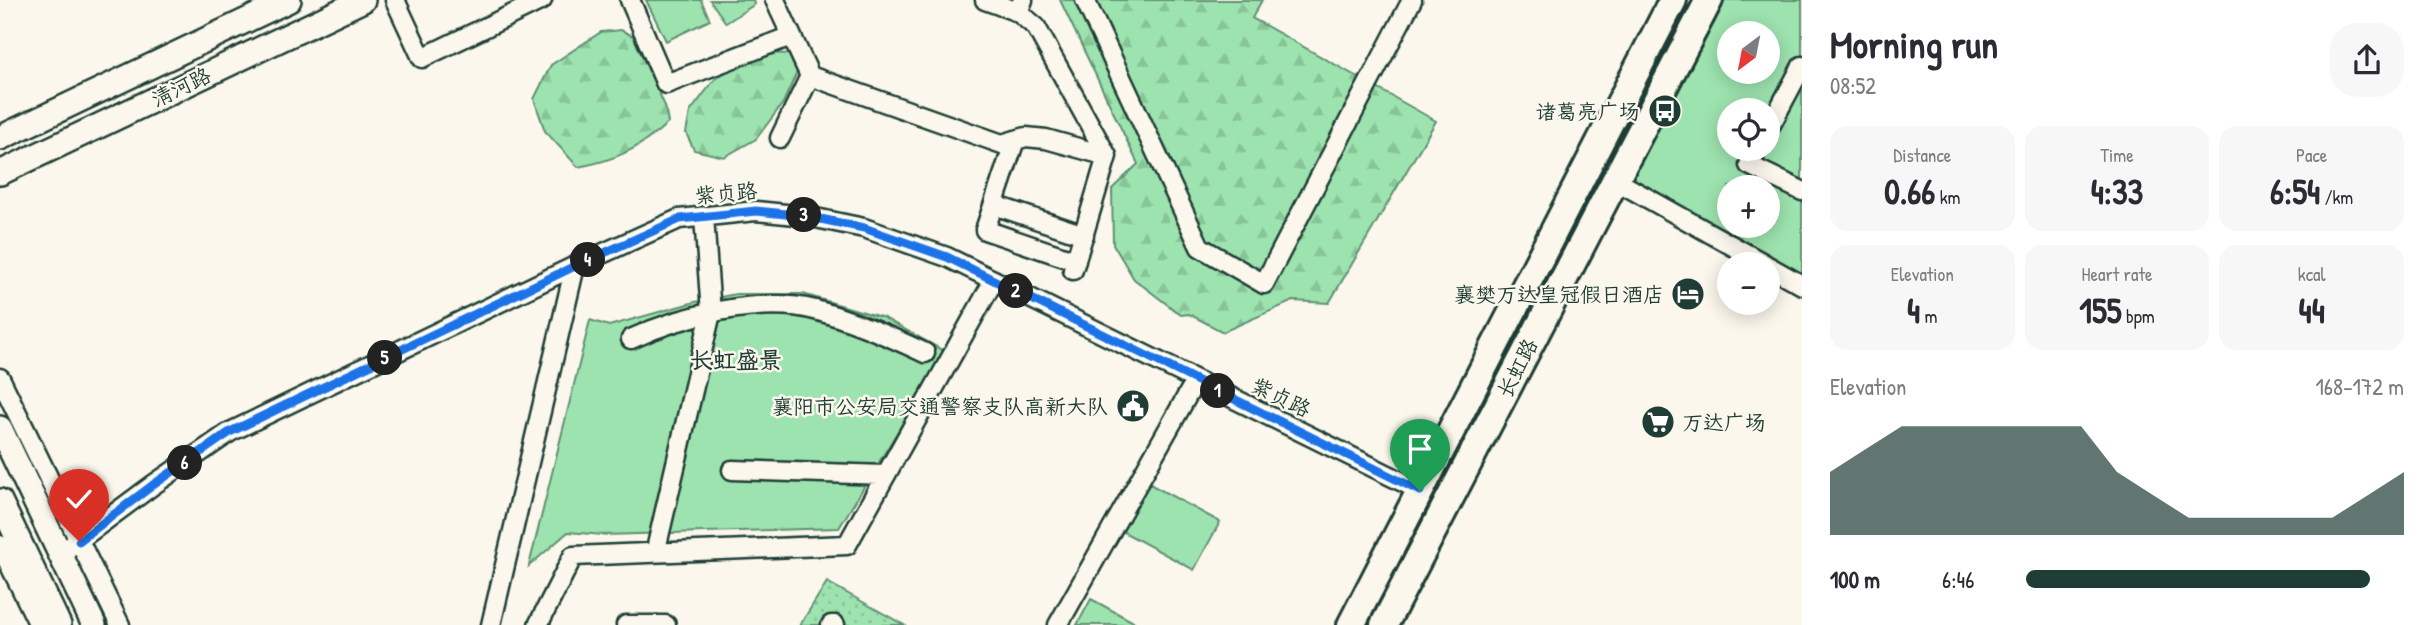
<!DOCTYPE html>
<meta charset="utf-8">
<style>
:root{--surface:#fff;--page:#f7f7f7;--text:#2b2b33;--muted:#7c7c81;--accent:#1f3d34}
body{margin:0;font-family:"Patrick Hand","LXGW WenKai TC",sans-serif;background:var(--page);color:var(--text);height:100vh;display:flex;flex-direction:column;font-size:26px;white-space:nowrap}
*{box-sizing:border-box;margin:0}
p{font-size:23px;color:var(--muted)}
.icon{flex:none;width:38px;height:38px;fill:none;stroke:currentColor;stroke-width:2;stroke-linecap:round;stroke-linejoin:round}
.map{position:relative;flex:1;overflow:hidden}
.details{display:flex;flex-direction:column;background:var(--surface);width:630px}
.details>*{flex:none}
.needle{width:46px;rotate:212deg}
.tools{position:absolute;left:1717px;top:21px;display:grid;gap:14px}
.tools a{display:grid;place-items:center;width:63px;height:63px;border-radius:50%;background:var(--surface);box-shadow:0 4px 18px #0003;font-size:35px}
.pin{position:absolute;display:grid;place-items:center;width:60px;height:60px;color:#fff;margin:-72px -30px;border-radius:50% 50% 50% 0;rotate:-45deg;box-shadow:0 0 7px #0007}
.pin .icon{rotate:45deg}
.km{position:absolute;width:35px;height:35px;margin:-18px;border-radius:50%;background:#222;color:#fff;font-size:19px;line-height:35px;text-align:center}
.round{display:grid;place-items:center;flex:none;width:74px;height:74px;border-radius:28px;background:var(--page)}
.overview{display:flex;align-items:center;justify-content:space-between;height:119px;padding:0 28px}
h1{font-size:38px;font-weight:800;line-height:52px}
.metrics{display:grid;grid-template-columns:repeat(3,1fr);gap:10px;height:119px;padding:7px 28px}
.metrics div{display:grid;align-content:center;border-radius:18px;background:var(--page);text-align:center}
.metrics b{font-size:35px;font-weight:800}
.metrics small{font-size:19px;font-weight:400}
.metrics p{font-size:19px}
.chart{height:196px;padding:14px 28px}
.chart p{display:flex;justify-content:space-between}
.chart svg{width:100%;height:126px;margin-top:7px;fill:var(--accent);opacity:.7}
ul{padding:0 28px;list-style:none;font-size:23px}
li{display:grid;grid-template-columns:112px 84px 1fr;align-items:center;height:52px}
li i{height:18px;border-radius:9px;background:var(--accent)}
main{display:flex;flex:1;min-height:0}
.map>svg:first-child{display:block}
.grass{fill:url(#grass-dots);stroke:#5e9072;stroke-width:2}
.forest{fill:url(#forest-firs);stroke:#5e9072;stroke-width:2}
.green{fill:#9de3af;stroke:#5e9072;stroke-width:2;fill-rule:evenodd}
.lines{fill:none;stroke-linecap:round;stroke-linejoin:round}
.minor-casing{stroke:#1f3d34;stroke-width:23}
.major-casing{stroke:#1f3d34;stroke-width:28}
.highway-casing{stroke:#1f3d34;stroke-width:32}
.minor{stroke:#fbf7ec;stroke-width:18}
.major{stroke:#fbf7ec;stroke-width:23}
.highway{stroke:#fbf7ec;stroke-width:26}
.route-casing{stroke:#fff;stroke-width:14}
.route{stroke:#1a73e8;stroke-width:9}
.labels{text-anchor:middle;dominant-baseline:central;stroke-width:5;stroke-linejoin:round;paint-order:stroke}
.street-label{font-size:21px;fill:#1f3d34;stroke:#fbf7ec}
.poi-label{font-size:21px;fill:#1f3d34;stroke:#fbf7ec;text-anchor:end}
.neighbourhood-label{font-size:23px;font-weight:bold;fill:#1f3d34;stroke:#fbf7ec}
</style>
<main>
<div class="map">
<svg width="1802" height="625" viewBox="0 0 1802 625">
<defs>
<pattern id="grass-dots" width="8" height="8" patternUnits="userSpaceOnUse" patternTransform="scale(1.75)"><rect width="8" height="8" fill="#9de3af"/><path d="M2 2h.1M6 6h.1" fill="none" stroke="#87c497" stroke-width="1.8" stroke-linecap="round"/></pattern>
<pattern id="forest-firs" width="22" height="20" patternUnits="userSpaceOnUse" patternTransform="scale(1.75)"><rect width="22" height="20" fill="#9de3af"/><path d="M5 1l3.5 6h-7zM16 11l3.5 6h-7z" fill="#87c497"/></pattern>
</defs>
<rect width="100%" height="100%" fill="#fbf7ec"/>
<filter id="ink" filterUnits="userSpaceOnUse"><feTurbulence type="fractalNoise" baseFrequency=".0143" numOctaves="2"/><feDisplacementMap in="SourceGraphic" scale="14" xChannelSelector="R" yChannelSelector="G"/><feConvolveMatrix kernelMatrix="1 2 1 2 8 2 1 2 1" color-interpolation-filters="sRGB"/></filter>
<g filter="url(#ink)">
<path class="grass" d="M 827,582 L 904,625 L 800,625 Z"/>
<path class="forest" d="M 1060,0 L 1262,0 L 1252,18 L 1436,121 L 1329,303 L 1293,301 L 1223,332 L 1189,314 L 1181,315 L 1134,279 L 1113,244 L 1112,189 L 1138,164 Z
M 621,30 L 633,36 L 665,106 L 668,123 C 639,149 616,160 578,167 L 545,131 L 534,99 L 551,65 L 601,32 Z
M 766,53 L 791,54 L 799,68 L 783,103 L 756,139 L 724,157 L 694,150 L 686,133 L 690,112 L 715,79 L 740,63 Z"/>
<path class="green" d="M 646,0 L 701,0 L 710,20 L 666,41 Z
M 710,0 L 752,0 L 755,4 L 726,23 Z
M 1709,0 L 1802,0 L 1802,285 L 1615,180 ZM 1729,33 L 1768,33 L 1768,72 L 1729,72 ZM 1729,110 L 1768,110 L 1768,149 L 1729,149 ZM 1729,187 L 1768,187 L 1768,226 L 1729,226 Z
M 736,294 L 803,294 L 884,318 L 946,352 L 839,528 L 604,535 L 568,532 L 529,566 L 590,320 L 609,326 L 695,302 Z
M 1146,482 L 1220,522 L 1194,570 L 1120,530 Z
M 1091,599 L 1139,625 L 1077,625 Z"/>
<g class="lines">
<defs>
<path id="minor" d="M 395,0 L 422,58 L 542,0
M 630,0 L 666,84 L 791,36
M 775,0 L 810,76 L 1002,144 L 1026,137 L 1046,139 L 1107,156 L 1036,27 L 1018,12 L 1023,0
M 985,0 L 1018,12
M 1085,0 L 1200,247 L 1264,284 L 1412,0
M 1768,130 L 1802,66
M 780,138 L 810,76
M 1015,140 L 985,230 L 1076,261
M 1758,149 L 1749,165 L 1802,191
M 1615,180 L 1765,264
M 994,205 L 1084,235
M 1768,266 L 1802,285
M 1073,270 L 1107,156
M 631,339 C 680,316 761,296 815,310 C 853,320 889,336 925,353
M 0,378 L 120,625
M 732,470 L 886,475
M 0,545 L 39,625
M 657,545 L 711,313 L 704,217
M 60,554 L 153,485 L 230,432 L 575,266 L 679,219 L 756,211 L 806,216 L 864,228 L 947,257 L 1421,491
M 491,625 L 575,266
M 538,625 L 573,556 L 847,545 L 994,280
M 626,625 L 666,625
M 831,625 L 835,625
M 1058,625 L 1196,380"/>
<path id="major" d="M 0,138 L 289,0
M 0,173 L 363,0
M 0,428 L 94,625
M 0,501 L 59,625"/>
<path id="highway" d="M 1351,625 L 1673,0
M 1384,625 L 1709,0"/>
</defs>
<use href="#minor" class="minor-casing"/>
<use href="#major" class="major-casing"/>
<use href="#highway" class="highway-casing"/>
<use href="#minor" class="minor"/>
<use href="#major" class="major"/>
<use href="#highway" class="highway"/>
</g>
</g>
<g class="lines" filter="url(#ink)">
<defs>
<path id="route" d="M 79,541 L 153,485 L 230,432 L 575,266 L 680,219 L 756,211 L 806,216 L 864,228 L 947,257 L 1420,491"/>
</defs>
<use href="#route" class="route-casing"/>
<use href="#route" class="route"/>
</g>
<defs>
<symbol id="bus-disc" viewBox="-11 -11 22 22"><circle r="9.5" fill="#1f3d34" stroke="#fbf7ec"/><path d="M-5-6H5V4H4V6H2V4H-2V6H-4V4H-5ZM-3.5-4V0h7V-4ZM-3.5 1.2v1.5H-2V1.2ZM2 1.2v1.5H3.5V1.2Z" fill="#fff"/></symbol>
<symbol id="hotel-disc" viewBox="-11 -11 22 22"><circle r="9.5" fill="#1f3d34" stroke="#fbf7ec"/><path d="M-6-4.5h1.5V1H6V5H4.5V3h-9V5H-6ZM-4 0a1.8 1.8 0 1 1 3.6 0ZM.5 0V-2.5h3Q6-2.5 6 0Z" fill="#fff"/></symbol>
<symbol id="civic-disc" viewBox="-11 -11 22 22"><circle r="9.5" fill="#1f3d34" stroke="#fbf7ec"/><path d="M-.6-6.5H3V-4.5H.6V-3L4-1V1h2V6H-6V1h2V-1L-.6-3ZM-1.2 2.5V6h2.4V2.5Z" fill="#fff"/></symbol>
<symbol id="supermarket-disc" viewBox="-11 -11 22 22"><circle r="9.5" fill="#1f3d34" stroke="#fbf7ec"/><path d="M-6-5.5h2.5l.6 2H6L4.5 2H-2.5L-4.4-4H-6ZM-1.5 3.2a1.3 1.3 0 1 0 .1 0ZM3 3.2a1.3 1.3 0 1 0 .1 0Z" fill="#fff"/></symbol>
</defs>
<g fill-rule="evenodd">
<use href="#bus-disc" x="1646" y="92" width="38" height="38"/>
<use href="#hotel-disc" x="1669" y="275" width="38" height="38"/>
<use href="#civic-disc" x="1114" y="387" width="38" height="38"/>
<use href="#supermarket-disc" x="1639" y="403" width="38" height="38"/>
</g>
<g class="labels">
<g class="street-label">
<text transform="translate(181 87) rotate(-26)">清河路</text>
<text transform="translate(726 193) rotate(-5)">紫贞路</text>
<text transform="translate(1517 368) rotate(-63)">长虹路</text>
<text transform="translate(1281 397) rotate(26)">紫贞路</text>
</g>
<g class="poi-label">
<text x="1640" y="111">诸葛亮广场</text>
<text x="1664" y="294">襄樊万达皇冠假日酒店</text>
<text x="1108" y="406">襄阳市公安局交通警察支队高新大队</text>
<text x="1682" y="422" text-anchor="start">万达广场</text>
</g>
<g class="neighbourhood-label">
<text x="736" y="359">长虹盛景</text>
</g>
</g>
</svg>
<div class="tools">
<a><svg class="needle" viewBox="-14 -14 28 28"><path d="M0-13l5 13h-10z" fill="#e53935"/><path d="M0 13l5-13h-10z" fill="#7c7c81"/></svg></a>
<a><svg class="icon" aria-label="locate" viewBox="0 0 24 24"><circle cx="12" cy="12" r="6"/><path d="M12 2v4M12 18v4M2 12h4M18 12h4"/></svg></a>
<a>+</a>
<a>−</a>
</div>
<div class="pin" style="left:1420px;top:491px;background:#1e9e55"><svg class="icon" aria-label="arrive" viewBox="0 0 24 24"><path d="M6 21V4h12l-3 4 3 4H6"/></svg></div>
<div class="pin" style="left:79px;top:541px;background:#d93025"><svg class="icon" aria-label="check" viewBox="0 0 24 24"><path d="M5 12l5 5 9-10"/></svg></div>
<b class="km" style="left:1218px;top:391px">1</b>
<b class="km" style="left:1016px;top:291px">2</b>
<b class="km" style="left:804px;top:215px">3</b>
<b class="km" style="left:588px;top:260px">4</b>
<b class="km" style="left:385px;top:358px">5</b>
<b class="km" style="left:185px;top:463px">6</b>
</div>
<section class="details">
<div class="overview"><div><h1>Morning run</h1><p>08:52</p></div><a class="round"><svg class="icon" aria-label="share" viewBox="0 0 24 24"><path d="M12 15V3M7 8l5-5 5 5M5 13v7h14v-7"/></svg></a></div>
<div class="metrics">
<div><p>Distance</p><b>0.66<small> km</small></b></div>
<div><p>Time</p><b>4:33</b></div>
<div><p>Pace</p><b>6:54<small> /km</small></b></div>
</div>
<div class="metrics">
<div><p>Elevation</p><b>4<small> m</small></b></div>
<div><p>Heart rate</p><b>155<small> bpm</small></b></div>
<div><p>kcal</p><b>44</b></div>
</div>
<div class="chart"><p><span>Elevation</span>168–172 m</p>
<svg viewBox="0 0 160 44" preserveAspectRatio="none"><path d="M0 44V22L10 14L20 6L30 6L40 6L50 6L60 6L70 6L80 22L90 30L100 38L110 38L120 38L130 38L140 38L150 30L160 22V44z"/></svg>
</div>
<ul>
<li><b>100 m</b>6:46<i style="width:91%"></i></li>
</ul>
</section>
</main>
